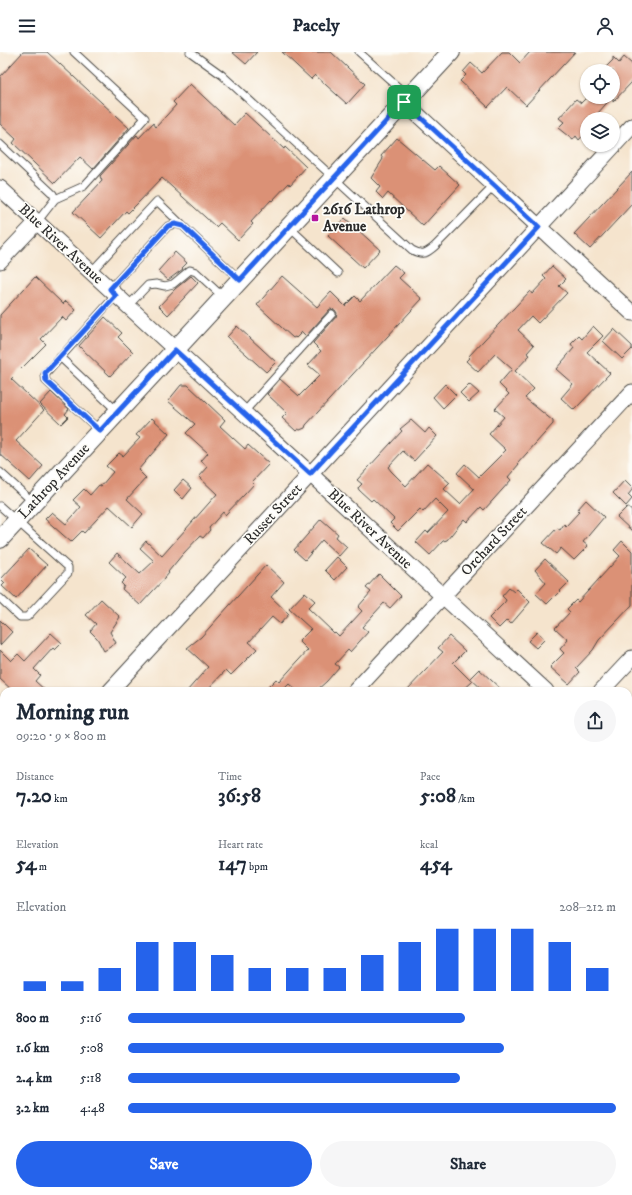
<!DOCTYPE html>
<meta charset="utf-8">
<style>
:root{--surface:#fff;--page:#f6f6f7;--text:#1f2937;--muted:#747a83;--accent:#2563eb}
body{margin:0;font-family:"IM FELL DW Pica",serif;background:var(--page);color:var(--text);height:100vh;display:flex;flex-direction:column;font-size:15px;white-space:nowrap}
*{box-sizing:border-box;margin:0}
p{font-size:13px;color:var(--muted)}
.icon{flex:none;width:22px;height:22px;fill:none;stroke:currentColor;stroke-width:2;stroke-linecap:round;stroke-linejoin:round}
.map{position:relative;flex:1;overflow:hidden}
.details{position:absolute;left:0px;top:635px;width:632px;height:508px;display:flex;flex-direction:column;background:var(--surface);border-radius:12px 12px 0 0;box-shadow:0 1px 3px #0004}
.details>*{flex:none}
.controls{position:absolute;left:580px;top:12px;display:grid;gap:8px}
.controls a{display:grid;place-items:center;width:40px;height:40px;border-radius:50%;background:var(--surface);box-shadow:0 1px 3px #0004;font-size:20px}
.pin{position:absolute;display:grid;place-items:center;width:34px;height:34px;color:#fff;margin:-17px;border-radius:8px;box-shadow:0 2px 6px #0006}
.round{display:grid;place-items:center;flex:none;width:42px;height:42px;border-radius:21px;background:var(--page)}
.overview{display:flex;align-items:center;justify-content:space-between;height:68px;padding:0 16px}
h1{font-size:22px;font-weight:700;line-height:30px}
.metrics{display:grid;grid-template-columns:repeat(3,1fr);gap:6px;height:68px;padding:4px 16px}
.metrics div{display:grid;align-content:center}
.metrics b{font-size:20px;font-weight:700}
.metrics small{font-size:11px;font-weight:400}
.metrics p{font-size:11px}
.chart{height:112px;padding:8px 16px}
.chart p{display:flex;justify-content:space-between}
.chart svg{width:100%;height:72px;margin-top:4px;stroke:var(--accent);stroke-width:6}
.action{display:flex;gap:8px;margin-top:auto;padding:8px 16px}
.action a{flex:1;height:46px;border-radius:24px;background:var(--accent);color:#fff;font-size:16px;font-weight:700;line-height:46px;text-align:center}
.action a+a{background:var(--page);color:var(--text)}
ul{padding:0 16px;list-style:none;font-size:13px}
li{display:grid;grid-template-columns:64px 48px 1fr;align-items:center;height:30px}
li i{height:10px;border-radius:5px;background:var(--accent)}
header{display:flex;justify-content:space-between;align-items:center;height:52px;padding:0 16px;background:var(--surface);font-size:18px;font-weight:700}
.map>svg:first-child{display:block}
.building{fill:#db9176}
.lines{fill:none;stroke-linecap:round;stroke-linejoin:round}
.service-casing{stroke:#494743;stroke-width:9}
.minor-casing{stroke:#494743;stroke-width:17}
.tertiary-casing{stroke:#494743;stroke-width:20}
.service{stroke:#fff;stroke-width:7}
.minor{stroke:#fff;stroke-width:15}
.tertiary{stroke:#fff;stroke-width:18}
.route-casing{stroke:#fff;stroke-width:8}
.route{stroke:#2563eb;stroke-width:5}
.poi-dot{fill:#b5179e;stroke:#fdfcf7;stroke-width:1.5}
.labels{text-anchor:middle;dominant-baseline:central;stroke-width:3.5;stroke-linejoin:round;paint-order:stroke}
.poi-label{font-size:15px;font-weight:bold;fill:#2b2b2b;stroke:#fdfcf7;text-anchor:start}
.street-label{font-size:15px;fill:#2b2b2b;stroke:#fdfcf7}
</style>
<header><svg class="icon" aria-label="menu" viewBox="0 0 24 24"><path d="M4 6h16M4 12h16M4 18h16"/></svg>Pacely<svg class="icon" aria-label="person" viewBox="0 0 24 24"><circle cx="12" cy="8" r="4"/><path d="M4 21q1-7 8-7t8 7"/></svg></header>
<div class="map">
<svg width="632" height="1143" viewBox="0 0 632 1143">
<rect width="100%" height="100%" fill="#fdfcf7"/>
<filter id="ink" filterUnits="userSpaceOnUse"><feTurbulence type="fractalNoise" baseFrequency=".025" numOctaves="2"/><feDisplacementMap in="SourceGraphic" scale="8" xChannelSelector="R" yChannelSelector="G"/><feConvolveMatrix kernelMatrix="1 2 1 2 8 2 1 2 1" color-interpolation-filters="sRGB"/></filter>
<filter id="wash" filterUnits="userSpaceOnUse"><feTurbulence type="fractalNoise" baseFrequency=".012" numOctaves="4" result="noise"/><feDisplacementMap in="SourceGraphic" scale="16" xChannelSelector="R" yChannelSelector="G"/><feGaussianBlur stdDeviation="0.9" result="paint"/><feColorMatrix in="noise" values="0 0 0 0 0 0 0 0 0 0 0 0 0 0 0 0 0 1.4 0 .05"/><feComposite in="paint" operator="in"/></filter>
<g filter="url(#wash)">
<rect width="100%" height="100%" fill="#f5e4cd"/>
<g id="blocks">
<path class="building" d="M 23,0 L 47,0 L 129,76 L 93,117 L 80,105 L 55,131 L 13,91 L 16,87 L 0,72 L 0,25 Z
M 232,0 L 257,0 L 246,12 Z
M 282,0 L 331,0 L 365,32 L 347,52 L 315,23 L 311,27 Z
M 502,0 L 509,0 L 520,11 L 530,0 L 575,0 L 526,53 L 507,35 L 488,55 L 460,29 L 466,23 L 463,20 L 471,11 L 482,21 Z
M 613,5 L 619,11 L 624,5 L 632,12 L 632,30 L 613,50 L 613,19 L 602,19 L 613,8 Z
M 190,32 L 234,73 L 245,61 L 284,97 L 285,95 L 306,115 L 290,133 L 289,131 L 272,149 L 271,148 L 251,170 L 253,172 L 238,188 L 220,171 L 216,175 L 162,126 L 137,152 L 128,161 L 126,159 L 101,186 L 73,160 L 102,129 L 100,124 L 137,83 L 139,86 L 153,71 L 156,75 L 176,53 L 173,50 Z
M 587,45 L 612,45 L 598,61 L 604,67 L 587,67 L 587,79 L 579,88 L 576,84 L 573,88 L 558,76 L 564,70 L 559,66 L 576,47 L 581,51 Z
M 397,86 L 435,118 L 439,114 L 460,133 L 423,174 L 388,141 L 383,147 L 376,140 L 380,135 L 371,126 L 383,107 L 381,104 Z
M 632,120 L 632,152 L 590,197 L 574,182 Z
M 345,166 L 380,198 L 363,216 L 328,184 Z
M 175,200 L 187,211 L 182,216 L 183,217 L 168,228 L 158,219 Z
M 394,213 L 404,221 L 399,226 L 422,247 L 306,373 L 305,376 L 300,378 L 298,377 L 296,379 L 282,366 L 287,361 L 267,342 L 280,327 L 299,344 L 320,323 L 308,313 L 321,299 L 313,291 L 336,265 L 337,261 L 335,258 L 330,257 L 306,284 L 302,280 L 296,286 L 295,285 L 293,286 L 257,253 L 282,224 L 317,255 L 331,240 L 345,254 L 355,244 L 360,249 Z
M 552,214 L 566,227 L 559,234 L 567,241 L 538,271 L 531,264 L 518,278 L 534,293 L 527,301 L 530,303 L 515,319 L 534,337 L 525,346 L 553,369 L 553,372 L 518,411 L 519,412 L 508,425 L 511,428 L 484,458 L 481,455 L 467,470 L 464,467 L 447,488 L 443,489 L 430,503 L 416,490 L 426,479 L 428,481 L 448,460 L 435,447 L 423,460 L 420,457 L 398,479 L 390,471 L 394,467 L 373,447 L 371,449 L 359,438 L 358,436 L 362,432 L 357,428 L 402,379 L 400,377 L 411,368 L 425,381 L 429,376 L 437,384 L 414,409 L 403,399 L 388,415 L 391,419 L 406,434 L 427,411 L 450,431 L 444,437 L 460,452 L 474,437 L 457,421 L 465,412 L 479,425 L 506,398 L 489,382 L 504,365 L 495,357 L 509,342 L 499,332 L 512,317 L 495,302 L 478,320 L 466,309 L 469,306 L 468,305 L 530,239 L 532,242 L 546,227 L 543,224 Z
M 191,224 L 198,231 L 168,263 L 159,254 L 175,237 Z
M 35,225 L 63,252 L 66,249 L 76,258 L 66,269 L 62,265 L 41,287 L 46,292 L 11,327 L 44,358 L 16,389 L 43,414 L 30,429 L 0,402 L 0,263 Z
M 105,265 L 122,281 L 118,285 L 133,300 L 110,324 L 79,294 Z
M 237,274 L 276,310 L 266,320 L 227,285 Z
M 593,274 L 603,284 L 587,300 L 610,321 L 574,358 L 561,346 L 573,332 L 556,317 L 574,296 L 571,292 L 579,284 L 582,287 Z
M 614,277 L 632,294 L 632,297 L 622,307 L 603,289 Z
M 445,332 L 456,343 L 443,356 L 433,345 Z
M 469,332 L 479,341 L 469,350 L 460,341 Z
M 181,333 L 188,333 L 225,368 L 220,374 L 245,397 L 248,393 L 269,412 L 252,430 L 254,432 L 245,442 L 225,463 L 223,460 L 209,476 L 210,478 L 203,486 L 200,484 L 182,503 L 168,520 L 169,521 L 164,527 L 140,553 L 122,537 L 124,534 L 121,531 L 126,526 L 109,510 L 117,501 L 140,522 L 154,509 L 140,496 L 146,489 L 162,504 L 217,442 L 199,425 L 208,415 L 201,409 L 208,401 L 186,381 L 195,372 L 168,349 Z
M 51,340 L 69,357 L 65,362 L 68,365 L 61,372 L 40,352 Z
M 152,366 L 169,382 L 138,418 L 146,426 L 127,447 L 143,462 L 132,475 L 109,454 L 84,481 L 82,479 L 71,490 L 45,467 L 52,460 L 66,472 L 81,455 L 73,448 L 84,437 L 90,443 L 99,433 L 101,434 L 113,420 L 106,414 L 119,401 L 123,404 L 140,386 L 136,383 Z
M 183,428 L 192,436 L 183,447 L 174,438 Z
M 625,428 L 632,435 L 632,438 L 628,443 L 632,447 L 626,454 L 613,441 Z
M 586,448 L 604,465 L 583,490 L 588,494 L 574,508 L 561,496 L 556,502 L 543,491 L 557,476 L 560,478 L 564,472 L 566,474 L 579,460 L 577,458 Z
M 627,455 L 632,459 L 632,479 L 617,465 Z
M 321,467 L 338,482 L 336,485 L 347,495 L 339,504 L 322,488 L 305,508 L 294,498 Z
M 622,489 L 632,499 L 632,553 L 599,588 L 593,598 L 576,616 L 580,620 L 569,632 L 550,615 L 564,601 L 560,597 L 568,588 L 555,576 L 570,560 L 567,557 L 576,548 L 578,550 L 620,504 L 614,498 Z
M 29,497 L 47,513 L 16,547 L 2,534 L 5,531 L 1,527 Z
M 337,505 L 347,515 L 335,528 L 325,518 Z
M 545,507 L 569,530 L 547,552 L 536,542 L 546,531 L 535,518 Z
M 266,513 L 284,530 L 271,545 L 289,562 L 280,572 L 272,565 L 249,590 L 257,597 L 231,623 L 226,618 L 206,639 L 187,639 L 208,615 L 187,596 L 201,585 Z
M 379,522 L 401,544 L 390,556 L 384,551 L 362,575 L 368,580 L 350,600 L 348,598 L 335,612 L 339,615 L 327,629 L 316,639 L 297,639 L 289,632 L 285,636 L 289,639 L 264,639 L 276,627 L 279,630 L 308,598 L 299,589 L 311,577 L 289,557 L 305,540 L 315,549 L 308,556 L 334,581 L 335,580 L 339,584 L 362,559 L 358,555 L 371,540 L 366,536 Z
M 509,536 L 514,540 L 517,537 L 530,550 L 511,572 L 507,568 L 499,576 L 489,566 L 505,550 L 506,548 L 502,544 Z
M 101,547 L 120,565 L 110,580 L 116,591 L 104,599 L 97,586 L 90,579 L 96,572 L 86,563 Z
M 0,568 L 12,580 L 0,593 Z
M 537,580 L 545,587 L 536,596 L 528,589 Z
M 51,581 L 62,591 L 55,598 L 53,596 L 34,617 L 40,623 L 35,629 L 46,639 L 13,639 L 0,627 L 0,598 L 11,609 L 18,602 L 25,609 Z
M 449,584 L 465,599 L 453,611 L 472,630 L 462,639 L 406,639 L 443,600 L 438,596 Z
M 479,617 L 503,639 L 484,639 L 470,626 Z"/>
</g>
</g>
<g filter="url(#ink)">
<use href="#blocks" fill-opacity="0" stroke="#494743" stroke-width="1"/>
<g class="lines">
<defs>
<path id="service" d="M 190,0 L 222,23 L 412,198 C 423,204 427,201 435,194 L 494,134
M 359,0 L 409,45
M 0,92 L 53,142 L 55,147 L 37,170
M 55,147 L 84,134 L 145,66 L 74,0
M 289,175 L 338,221
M 91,220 L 157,149 L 182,173
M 110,237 L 168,174 L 175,172 L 183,174 L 240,228
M 128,254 L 148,233 L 156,232 L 165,234 L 173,232 L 190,218 L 196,220 L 223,245
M 60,305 L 118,360
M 244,360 L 332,262
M 100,379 L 46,329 L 45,323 L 116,243
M 0,420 L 34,451
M 0,454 L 68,515 L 68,521 L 27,565 L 20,565 L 0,546"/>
<path id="minor" d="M 404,50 L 632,261
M 0,136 L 546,639
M 0,209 L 37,170
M 110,639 L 632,74
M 355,639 L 632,340
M 601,639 L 632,606
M 0,673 L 4,677
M 0,757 L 4,753
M 0,1023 L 4,1019
M 507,1139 L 511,1143
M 135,1143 L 139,1139
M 381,1143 L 385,1139
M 627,1143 L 632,1138"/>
<path id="tertiary" d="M 0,487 L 451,0
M 0,1102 L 4,1106
M 40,1139 L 44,1143"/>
</defs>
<use href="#service" class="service-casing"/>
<use href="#minor" class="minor-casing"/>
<use href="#tertiary" class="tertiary-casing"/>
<use href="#service" class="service"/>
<use href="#minor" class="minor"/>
<use href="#tertiary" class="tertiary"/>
</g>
</g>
<g class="lines" filter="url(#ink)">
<defs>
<path id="route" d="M 404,50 L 539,175 L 310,422 L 175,298 L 100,379 L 46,329 L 45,321 L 116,244 L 110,237 L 168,174 L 175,172 L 183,174 L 240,228 Z"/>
</defs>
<use href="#route" class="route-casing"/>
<use href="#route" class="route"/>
</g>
<rect class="poi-dot" x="311" y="162" width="8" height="8" rx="2"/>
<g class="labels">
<g class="poi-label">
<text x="323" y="157">2616 Lathrop<tspan x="323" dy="17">Avenue</tspan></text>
</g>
<g class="street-label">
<text transform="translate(61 192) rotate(43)">Blue River Avenue</text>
<text transform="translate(54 429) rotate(-47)">Lathrop Avenue</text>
<text transform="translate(273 462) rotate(-47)">Russet Street</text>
<text transform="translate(370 477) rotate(43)">Blue River Avenue</text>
<text transform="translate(494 489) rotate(-47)">Orchard Street</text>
</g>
</g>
</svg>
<div class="controls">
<a><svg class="icon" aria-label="locate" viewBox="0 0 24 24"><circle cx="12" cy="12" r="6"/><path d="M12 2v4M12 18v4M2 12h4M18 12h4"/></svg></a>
<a><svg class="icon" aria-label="layers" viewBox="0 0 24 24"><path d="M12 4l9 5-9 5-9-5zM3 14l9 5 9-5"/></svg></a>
</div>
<div class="pin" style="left:404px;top:50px;background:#1e9e55"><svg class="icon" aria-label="arrive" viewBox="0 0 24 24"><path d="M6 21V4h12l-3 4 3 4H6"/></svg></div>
<section class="details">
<div class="overview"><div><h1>Morning run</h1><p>09:20 · 9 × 800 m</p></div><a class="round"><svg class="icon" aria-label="share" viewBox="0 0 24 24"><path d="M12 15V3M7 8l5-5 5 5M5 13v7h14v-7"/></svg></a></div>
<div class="metrics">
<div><p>Distance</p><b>7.20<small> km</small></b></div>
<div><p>Time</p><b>36:58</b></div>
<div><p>Pace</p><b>5:08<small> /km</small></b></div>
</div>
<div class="metrics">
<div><p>Elevation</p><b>54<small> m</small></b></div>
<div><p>Heart rate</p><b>147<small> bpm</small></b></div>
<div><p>kcal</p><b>454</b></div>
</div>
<div class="chart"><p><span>Elevation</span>208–212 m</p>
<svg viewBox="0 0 160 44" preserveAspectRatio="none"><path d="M5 44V38M15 44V38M25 44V30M35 44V14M45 44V14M55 44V22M65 44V30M75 44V30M85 44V30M95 44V22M105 44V14M115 44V6M125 44V6M135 44V6M145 44V14M155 44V30"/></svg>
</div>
<ul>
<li><b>800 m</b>5:16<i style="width:69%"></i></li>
<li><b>1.6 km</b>5:08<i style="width:77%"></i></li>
<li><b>2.4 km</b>5:18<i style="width:68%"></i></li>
<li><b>3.2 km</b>4:48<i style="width:100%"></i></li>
</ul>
<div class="action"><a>Save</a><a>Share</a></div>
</section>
</div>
